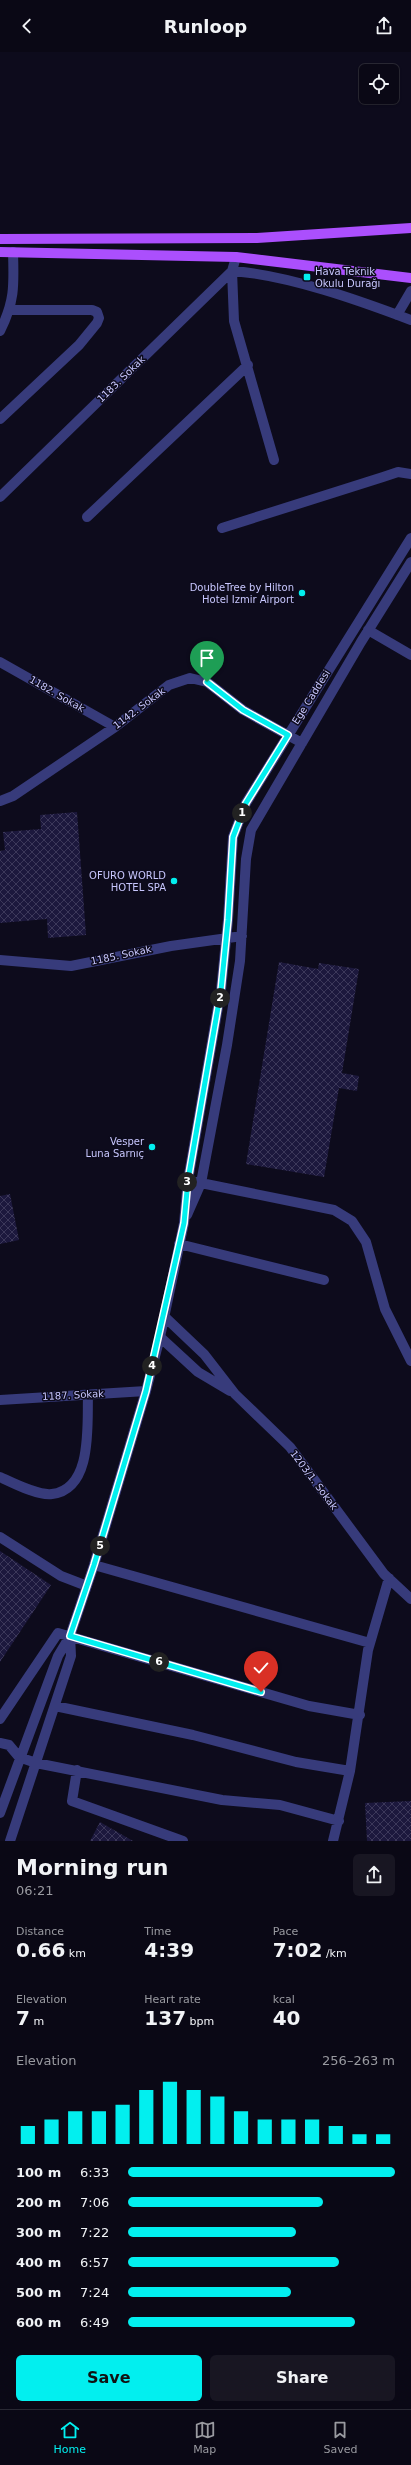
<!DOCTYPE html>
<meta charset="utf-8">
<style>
:root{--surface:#0a0815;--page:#181622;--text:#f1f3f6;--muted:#999aa0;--line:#2a2934;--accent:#02efef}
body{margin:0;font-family:"DejaVu Sans",sans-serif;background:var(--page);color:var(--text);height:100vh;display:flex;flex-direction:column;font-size:15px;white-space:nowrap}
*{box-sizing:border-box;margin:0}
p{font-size:13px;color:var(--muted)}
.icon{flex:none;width:22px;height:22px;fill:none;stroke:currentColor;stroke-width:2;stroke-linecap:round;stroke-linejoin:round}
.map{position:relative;height:1789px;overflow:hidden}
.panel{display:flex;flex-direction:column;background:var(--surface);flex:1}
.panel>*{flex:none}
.buttons{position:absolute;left:359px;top:12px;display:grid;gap:8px}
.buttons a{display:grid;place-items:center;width:40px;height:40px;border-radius:6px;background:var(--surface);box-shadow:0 1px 3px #0004,0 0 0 1px var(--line);font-size:20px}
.pin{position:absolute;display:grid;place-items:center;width:34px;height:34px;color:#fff;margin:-41px -17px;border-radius:50% 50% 50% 0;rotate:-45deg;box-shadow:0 0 4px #0007}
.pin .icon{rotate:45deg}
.km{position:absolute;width:20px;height:20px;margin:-10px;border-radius:50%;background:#222;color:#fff;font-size:11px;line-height:20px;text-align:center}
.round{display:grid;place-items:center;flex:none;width:42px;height:42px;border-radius:6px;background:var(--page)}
.summary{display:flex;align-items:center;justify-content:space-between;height:68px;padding:0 16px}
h1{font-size:22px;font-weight:800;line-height:30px}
.metrics{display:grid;grid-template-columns:repeat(3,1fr);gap:6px;height:68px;padding:4px 16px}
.metrics div{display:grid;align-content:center}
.metrics b{font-size:20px;font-weight:800}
.metrics small{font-size:11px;font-weight:400}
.metrics p{font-size:11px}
.chart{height:112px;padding:8px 16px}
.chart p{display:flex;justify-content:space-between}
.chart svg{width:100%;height:72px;margin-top:4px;stroke:var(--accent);stroke-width:6}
.primary-button{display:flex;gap:8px;margin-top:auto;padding:8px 16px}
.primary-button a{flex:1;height:46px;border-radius:6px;background:var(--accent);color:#111;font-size:16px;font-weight:800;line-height:46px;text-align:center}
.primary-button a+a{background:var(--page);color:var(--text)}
ul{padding:0 16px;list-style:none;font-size:13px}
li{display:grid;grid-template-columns:64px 48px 1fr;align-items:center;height:30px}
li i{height:10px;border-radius:5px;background:var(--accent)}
header{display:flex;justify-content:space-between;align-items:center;height:52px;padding:0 16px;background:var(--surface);font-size:18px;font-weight:800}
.menu{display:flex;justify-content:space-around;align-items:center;height:56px;border-top:1px solid var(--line);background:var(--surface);font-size:11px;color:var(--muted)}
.menu a{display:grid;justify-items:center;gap:2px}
.menu .active{color:var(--accent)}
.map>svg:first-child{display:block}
.building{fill:url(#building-cross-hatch)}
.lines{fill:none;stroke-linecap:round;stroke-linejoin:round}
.minor{stroke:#373b7b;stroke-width:10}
.major{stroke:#ab4ffd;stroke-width:10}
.route-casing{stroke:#fff;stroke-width:8}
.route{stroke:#02efef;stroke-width:5}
.poi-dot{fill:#02efef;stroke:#0d0b1c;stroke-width:1.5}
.labels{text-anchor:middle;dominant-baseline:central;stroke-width:3;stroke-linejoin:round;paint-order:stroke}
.poi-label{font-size:10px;fill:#c8c7fe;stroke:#0d0b1c;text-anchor:end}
.street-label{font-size:10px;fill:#c8c7fe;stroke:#0d0b1c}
</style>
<header><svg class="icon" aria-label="back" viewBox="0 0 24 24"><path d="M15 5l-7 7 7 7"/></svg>Runloop<svg class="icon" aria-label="share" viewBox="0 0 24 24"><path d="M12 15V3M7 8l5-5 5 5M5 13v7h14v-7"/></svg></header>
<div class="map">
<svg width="411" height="1789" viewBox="0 0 411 1789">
<defs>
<pattern id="building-cross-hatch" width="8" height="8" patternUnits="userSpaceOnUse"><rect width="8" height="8" fill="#1c183d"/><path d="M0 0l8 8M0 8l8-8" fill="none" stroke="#3c385a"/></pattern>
</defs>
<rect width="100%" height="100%" fill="#0d0b1c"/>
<path class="building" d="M 77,760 L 86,883 L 48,886 L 47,867 L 0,871 L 0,799 L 5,798 L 3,780 L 41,777 L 40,763 Z
M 279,910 L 318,917 L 319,911 L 359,917 L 342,1021 L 359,1024 L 357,1039 L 339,1036 L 324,1125 L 246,1112 Z
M 10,1142 L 19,1188 L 0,1192 L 0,1144 Z
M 0,1499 L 51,1533 L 0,1610 Z
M 411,1749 L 411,1789 L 367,1789 L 365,1751 Z
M 100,1770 L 133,1789 L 90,1789 Z"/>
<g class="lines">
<path class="minor" d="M 397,263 L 411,239
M 0,279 C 15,249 14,233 13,200
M 0,367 L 79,293 L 97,271 L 99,266 L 97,260 L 92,258 L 11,258
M 274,408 L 234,269 L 232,219 C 288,223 358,248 411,268
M 0,445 L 232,219 L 236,205
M 87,465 L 248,313
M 222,476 L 383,425 L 398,420 L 411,422
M 368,578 L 411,603
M 0,610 L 115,675
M 0,749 L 13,744 L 115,675 L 169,633 L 190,626 L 207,630 L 243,658 L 302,691
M 0,908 L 71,914 L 171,894 L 242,884
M 196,1130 L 334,1158 L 352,1169 L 366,1190 L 385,1257 L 411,1309
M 187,1163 L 201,1131 L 227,993 L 240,909 L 246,807 L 251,778 L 361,590 L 411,510
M 179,1192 L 324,1228
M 164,1264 L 204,1302 L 235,1342 L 290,1395 L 384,1522 L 411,1547
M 160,1285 L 198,1320 L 230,1339
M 0,1348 L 146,1339
M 0,1425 C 13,1431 38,1444 52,1442 C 93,1437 87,1373 88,1343
M 0,1485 L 61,1524 L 87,1534
M 94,1513 L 370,1591
M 55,1654 L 193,1683 L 296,1710 L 350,1719
M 0,1667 L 58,1581 L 309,1654 L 360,1663
M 0,1691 L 9,1693 L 19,1705 L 36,1711 L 222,1748 L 280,1753 L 339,1769
M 77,1718 L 72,1749 L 183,1789
M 0,1761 L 58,1604 L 70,1584 L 94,1513 L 146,1339 L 160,1285 L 184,1171 L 188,1128 L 221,938 L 228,868 L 233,785 L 246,751 L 411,486
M 10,1789 L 71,1604 L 70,1584
M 333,1789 L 350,1719 L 368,1598 L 389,1526"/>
<path class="major" d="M 0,187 L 257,186 L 411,176
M 0,200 L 236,205 L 411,226"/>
</g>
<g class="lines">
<defs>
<path id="route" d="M 207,630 L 243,658 L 288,683 L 246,751 L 233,785 L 228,868 L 221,938 L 188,1128 L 184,1171 L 146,1339 L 94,1513 L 70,1584 L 261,1640"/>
</defs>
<use href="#route" class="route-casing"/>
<use href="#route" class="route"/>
</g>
<g class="poi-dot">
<rect x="303" y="221" width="8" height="8" rx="2"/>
<circle cx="302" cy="541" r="4"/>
<circle cx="174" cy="829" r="4"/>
<circle cx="152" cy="1095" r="4"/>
</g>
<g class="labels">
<g class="poi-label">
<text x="315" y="219" text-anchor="start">Hava Teknik<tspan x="315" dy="12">Okulu Durağı</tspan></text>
<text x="294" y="535">DoubleTree by Hilton<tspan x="294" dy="12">Hotel Izmir Airport</tspan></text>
<text x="166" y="823">OFURO WORLD<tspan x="166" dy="12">HOTEL SPA</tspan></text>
<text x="144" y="1089">Vesper<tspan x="144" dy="12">Luna Sarnıç</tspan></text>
</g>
<g class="street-label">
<text transform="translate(121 327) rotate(-44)">1183. Sokak</text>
<text transform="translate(57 642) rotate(30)">1182. Sokak</text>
<text transform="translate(311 645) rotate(-58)">Ege Caddesi</text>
<text transform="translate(139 656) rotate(-37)">1142. Sokak</text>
<text transform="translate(121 903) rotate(-12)">1185. Sokak</text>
<text transform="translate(73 1343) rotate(-3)">1187. Sokak</text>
<text transform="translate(314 1428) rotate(53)">1203/1. Sokak</text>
</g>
</g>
</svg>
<div class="buttons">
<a><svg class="icon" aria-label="locate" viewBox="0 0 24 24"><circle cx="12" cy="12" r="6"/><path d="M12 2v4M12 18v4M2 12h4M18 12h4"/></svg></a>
</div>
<div class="pin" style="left:207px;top:630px;background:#1e9e55"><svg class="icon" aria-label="arrive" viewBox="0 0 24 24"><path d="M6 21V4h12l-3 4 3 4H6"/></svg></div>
<div class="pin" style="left:261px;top:1640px;background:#d93025"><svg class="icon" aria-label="check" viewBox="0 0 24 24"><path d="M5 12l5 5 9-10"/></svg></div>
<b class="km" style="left:242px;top:761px">1</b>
<b class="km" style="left:220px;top:946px">2</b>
<b class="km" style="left:187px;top:1130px">3</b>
<b class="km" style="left:152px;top:1314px">4</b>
<b class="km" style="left:100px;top:1494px">5</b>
<b class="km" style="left:159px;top:1610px">6</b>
</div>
<section class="panel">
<div class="summary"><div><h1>Morning run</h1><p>06:21</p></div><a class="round"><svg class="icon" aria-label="share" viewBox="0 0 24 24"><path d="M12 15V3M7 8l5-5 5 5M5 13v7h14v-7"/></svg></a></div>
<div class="metrics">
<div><p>Distance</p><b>0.66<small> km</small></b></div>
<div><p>Time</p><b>4:39</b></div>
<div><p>Pace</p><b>7:02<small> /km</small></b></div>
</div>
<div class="metrics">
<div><p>Elevation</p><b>7<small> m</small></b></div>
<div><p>Heart rate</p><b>137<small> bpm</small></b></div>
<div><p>kcal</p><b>40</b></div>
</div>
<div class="chart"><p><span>Elevation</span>256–263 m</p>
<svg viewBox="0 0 160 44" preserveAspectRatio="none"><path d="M5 44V33M15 44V29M25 44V24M35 44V24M45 44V20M55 44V11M65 44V6M75 44V11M85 44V15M95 44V24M105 44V29M115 44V29M125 44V29M135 44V33M145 44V38M155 44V38"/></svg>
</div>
<ul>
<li><b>100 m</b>6:33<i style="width:100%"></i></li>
<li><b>200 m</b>7:06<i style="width:73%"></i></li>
<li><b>300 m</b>7:22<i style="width:63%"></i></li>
<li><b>400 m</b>6:57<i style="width:79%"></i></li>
<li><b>500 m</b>7:24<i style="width:61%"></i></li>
<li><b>600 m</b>6:49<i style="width:85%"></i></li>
</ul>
<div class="primary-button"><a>Save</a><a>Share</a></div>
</section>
<nav class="menu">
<a class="active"><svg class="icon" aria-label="home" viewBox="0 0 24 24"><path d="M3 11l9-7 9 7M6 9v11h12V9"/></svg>Home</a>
<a><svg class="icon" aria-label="map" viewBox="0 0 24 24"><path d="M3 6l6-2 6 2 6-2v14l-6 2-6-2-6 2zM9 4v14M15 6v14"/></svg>Map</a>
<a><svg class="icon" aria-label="saved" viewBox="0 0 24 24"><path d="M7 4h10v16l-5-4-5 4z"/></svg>Saved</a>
</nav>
